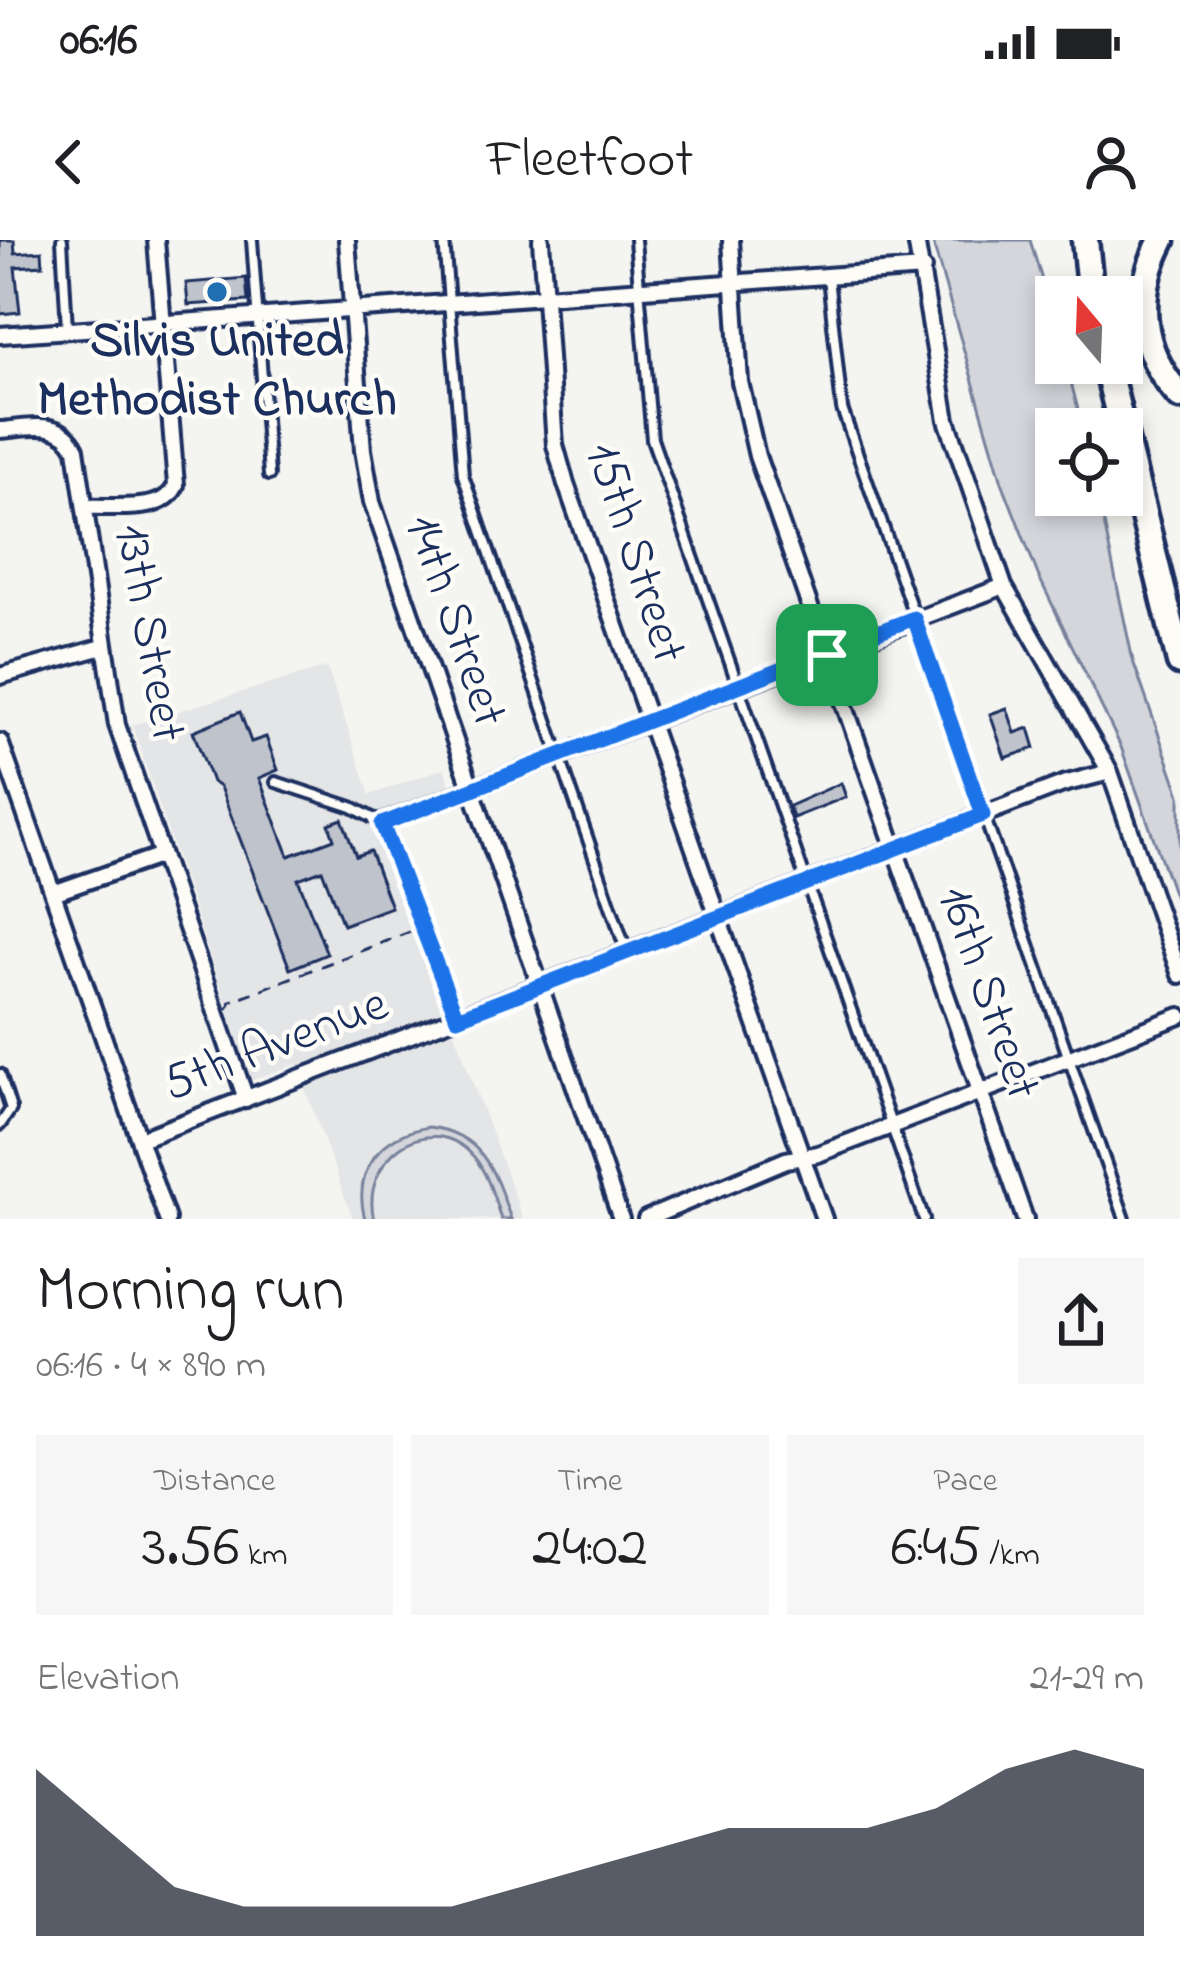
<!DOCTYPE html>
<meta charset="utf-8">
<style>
:root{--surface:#fff;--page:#f6f6f6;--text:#202124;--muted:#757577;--accent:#111827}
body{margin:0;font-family:"Indie Flower",sans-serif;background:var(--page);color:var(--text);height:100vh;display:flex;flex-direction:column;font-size:45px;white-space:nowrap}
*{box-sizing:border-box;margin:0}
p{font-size:39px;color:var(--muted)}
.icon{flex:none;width:66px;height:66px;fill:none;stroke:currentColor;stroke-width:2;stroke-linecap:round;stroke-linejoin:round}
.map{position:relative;height:979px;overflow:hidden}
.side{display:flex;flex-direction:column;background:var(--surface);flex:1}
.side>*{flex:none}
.needle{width:78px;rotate:341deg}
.fabs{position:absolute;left:1035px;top:36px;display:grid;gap:24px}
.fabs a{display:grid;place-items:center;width:108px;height:108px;border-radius:0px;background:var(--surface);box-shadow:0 6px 18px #0003;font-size:60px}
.pin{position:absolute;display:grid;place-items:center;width:102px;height:102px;color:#fff;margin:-51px;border-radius:24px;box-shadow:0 6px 18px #0006}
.round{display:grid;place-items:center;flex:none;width:126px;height:126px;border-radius:0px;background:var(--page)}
.head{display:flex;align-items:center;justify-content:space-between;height:204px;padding:0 36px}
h1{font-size:66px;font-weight:600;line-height:90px}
.metrics{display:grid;grid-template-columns:repeat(3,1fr);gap:18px;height:204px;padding:12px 36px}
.metrics div{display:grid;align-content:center;border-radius:0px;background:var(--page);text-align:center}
.metrics b{font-size:60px;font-weight:600}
.metrics small{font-size:33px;font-weight:400}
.metrics p{font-size:33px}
.chart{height:336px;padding:24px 36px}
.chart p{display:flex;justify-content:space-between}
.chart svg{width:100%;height:216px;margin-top:12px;fill:var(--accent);opacity:.7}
.status{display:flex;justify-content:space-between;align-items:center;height:84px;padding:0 60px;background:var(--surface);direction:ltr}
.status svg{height:33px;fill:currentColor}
header{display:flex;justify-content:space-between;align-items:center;height:156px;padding:0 36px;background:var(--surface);font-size:54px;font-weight:600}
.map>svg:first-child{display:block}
.built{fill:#e4e5e6}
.green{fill:#d4d6db;stroke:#78829c;stroke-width:3}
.building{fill:#bfc3cc;stroke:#1b2f5e;stroke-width:3}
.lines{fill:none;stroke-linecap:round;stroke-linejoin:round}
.service-casing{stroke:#1b2f5e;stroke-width:16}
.minor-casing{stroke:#1b2f5e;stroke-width:22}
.trunk-casing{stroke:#1b2f5e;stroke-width:33}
.path{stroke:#1b2f5e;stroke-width:3;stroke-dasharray:12 9;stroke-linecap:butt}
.service{stroke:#fdfcf7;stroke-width:8}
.minor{stroke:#fdfcf7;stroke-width:14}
.trunk{stroke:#fdfcf7;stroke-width:24}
.route-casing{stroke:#fff;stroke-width:24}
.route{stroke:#1a73e8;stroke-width:15}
.poi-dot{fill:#1f6fb2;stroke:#fdfcf7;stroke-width:4.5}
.labels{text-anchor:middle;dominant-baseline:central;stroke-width:9;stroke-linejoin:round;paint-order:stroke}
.poi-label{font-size:51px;font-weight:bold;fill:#1b2f5e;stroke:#fdfcf7}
.street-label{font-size:51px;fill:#1b2f5e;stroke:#fdfcf7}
</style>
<div class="status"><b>06:16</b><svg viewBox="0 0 49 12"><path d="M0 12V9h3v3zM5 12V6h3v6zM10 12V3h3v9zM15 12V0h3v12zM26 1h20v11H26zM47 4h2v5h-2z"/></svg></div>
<header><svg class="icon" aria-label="back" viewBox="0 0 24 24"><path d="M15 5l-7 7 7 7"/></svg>Fleetfoot<svg class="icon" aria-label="person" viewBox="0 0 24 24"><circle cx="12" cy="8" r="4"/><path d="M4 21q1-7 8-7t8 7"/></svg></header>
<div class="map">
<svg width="1180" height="979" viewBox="0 0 1180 979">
<rect width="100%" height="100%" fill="#f4f4f1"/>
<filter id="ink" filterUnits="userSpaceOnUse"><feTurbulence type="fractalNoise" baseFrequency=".00833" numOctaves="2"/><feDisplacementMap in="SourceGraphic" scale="24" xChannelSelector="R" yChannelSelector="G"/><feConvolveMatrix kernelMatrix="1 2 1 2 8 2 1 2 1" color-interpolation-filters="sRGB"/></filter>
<g filter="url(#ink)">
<path class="built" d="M 327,427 L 370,555 L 444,528 L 453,553 L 377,582 L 523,979 L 353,979 L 296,824 L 247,842 L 248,829 L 132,485 Z"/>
<path class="green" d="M 932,0 L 1030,0 L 1056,87 L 1056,123 L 1066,123 L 1083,189 L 1056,189 L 1056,255 L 1098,255 L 1133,421 L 1180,555 L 1180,672 L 1121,507 L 1038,335 L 1002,242 Z
M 429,887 C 484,894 494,932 511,979 L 501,979 C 494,958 488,934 474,917 C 428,865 359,921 374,979 L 365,979 C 352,930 381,894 429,887 Z"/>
<path class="building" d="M 0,0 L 14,0 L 15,13 L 42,11 L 43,25 L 15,27 L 20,72 L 0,74 Z
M 246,38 L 248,61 L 188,65 L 186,43 Z
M 1007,468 L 1015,493 L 1029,488 L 1035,508 L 1005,518 L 990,474 Z
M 240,472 L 251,502 L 266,497 L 278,530 L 259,538 L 289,616 L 334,599 L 329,584 L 342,579 L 356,616 L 370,611 L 391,667 L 343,685 L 322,630 L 298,639 L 327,714 L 290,729 L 220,547 L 212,542 L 193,491 Z
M 841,543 L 846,557 L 793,578 L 789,566 Z"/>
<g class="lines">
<defs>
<path id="service" d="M 62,0 L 67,88
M 252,0 L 269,235
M 444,0 L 463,235 L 627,713
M 635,0 L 652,199 L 924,979
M 828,37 L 842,169 L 1125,979
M 276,542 L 352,567 L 382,583 L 457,776
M 0,834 L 11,869 L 0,885"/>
<path id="minor" d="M 347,0 L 363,210 L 372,262 L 621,979
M 541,0 L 555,205 L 566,244 L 824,979
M 731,0 L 740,142 L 757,216 L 1025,979
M 916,0 L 947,180 L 1004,346 L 1110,532 L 1180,735
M 0,95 L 923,29
M 0,190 C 29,188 61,178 76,209 L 117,485 L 246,859
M 85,267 C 112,265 164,275 176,245 L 156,0
M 0,436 L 103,407
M 0,502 L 167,979
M 382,583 L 1004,346
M 56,652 L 162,615
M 143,898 L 1063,544 L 1110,532
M 646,979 L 786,920 L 818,914 L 1180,776"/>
<path id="trunk" d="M 1085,0 L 1091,57
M 1162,0 C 1134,54 1138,110 1180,156
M 1106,123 L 1180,422"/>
</defs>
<use href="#service" class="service-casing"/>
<use href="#minor" class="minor-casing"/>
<use href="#trunk" class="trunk-casing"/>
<path class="path" d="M 227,769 L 231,761 L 415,690"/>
<use href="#service" class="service"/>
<use href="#minor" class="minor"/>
<use href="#trunk" class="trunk"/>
</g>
</g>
<g class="lines" filter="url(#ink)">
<defs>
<path id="route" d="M 914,378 L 983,575 L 457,778 L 382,584 Z"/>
</defs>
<use href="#route" class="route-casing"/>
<use href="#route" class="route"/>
</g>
<circle class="poi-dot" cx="217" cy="52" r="12"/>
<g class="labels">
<g class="poi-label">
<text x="217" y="102">Silvis United<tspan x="217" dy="59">Methodist Church</tspan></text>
</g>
<g class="street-label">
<text transform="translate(634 313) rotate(72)">15th Street</text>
<text transform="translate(454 381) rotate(71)">14th Street</text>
<text transform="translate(148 393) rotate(80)">13th Street</text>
<text transform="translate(987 753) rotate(71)">16th Street</text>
<text transform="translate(276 806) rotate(-21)">5th Avenue</text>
</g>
</g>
</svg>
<div class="fabs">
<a><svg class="needle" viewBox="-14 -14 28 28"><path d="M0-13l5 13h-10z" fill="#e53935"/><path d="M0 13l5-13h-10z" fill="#757577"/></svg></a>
<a><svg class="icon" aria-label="locate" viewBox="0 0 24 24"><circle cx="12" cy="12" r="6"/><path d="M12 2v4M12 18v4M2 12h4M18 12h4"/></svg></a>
</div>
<div class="pin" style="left:827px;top:415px;background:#1e9e55"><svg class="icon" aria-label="arrive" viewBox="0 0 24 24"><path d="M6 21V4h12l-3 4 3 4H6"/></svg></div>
</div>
<section class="side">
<div class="head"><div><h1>Morning run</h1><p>06:16 · 4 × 890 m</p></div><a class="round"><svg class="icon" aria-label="share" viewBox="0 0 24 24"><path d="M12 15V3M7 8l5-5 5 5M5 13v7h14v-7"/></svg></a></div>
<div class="metrics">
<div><p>Distance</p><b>3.56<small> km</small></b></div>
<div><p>Time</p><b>24:02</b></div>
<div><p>Pace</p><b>6:45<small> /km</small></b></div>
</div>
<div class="chart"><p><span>Elevation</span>21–29 m</p>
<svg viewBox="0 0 160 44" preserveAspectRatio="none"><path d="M0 44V10L10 22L20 34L30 38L40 38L50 38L60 38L70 34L80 30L90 26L100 22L110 22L120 22L130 18L140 10L150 6L160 10V44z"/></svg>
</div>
</section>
